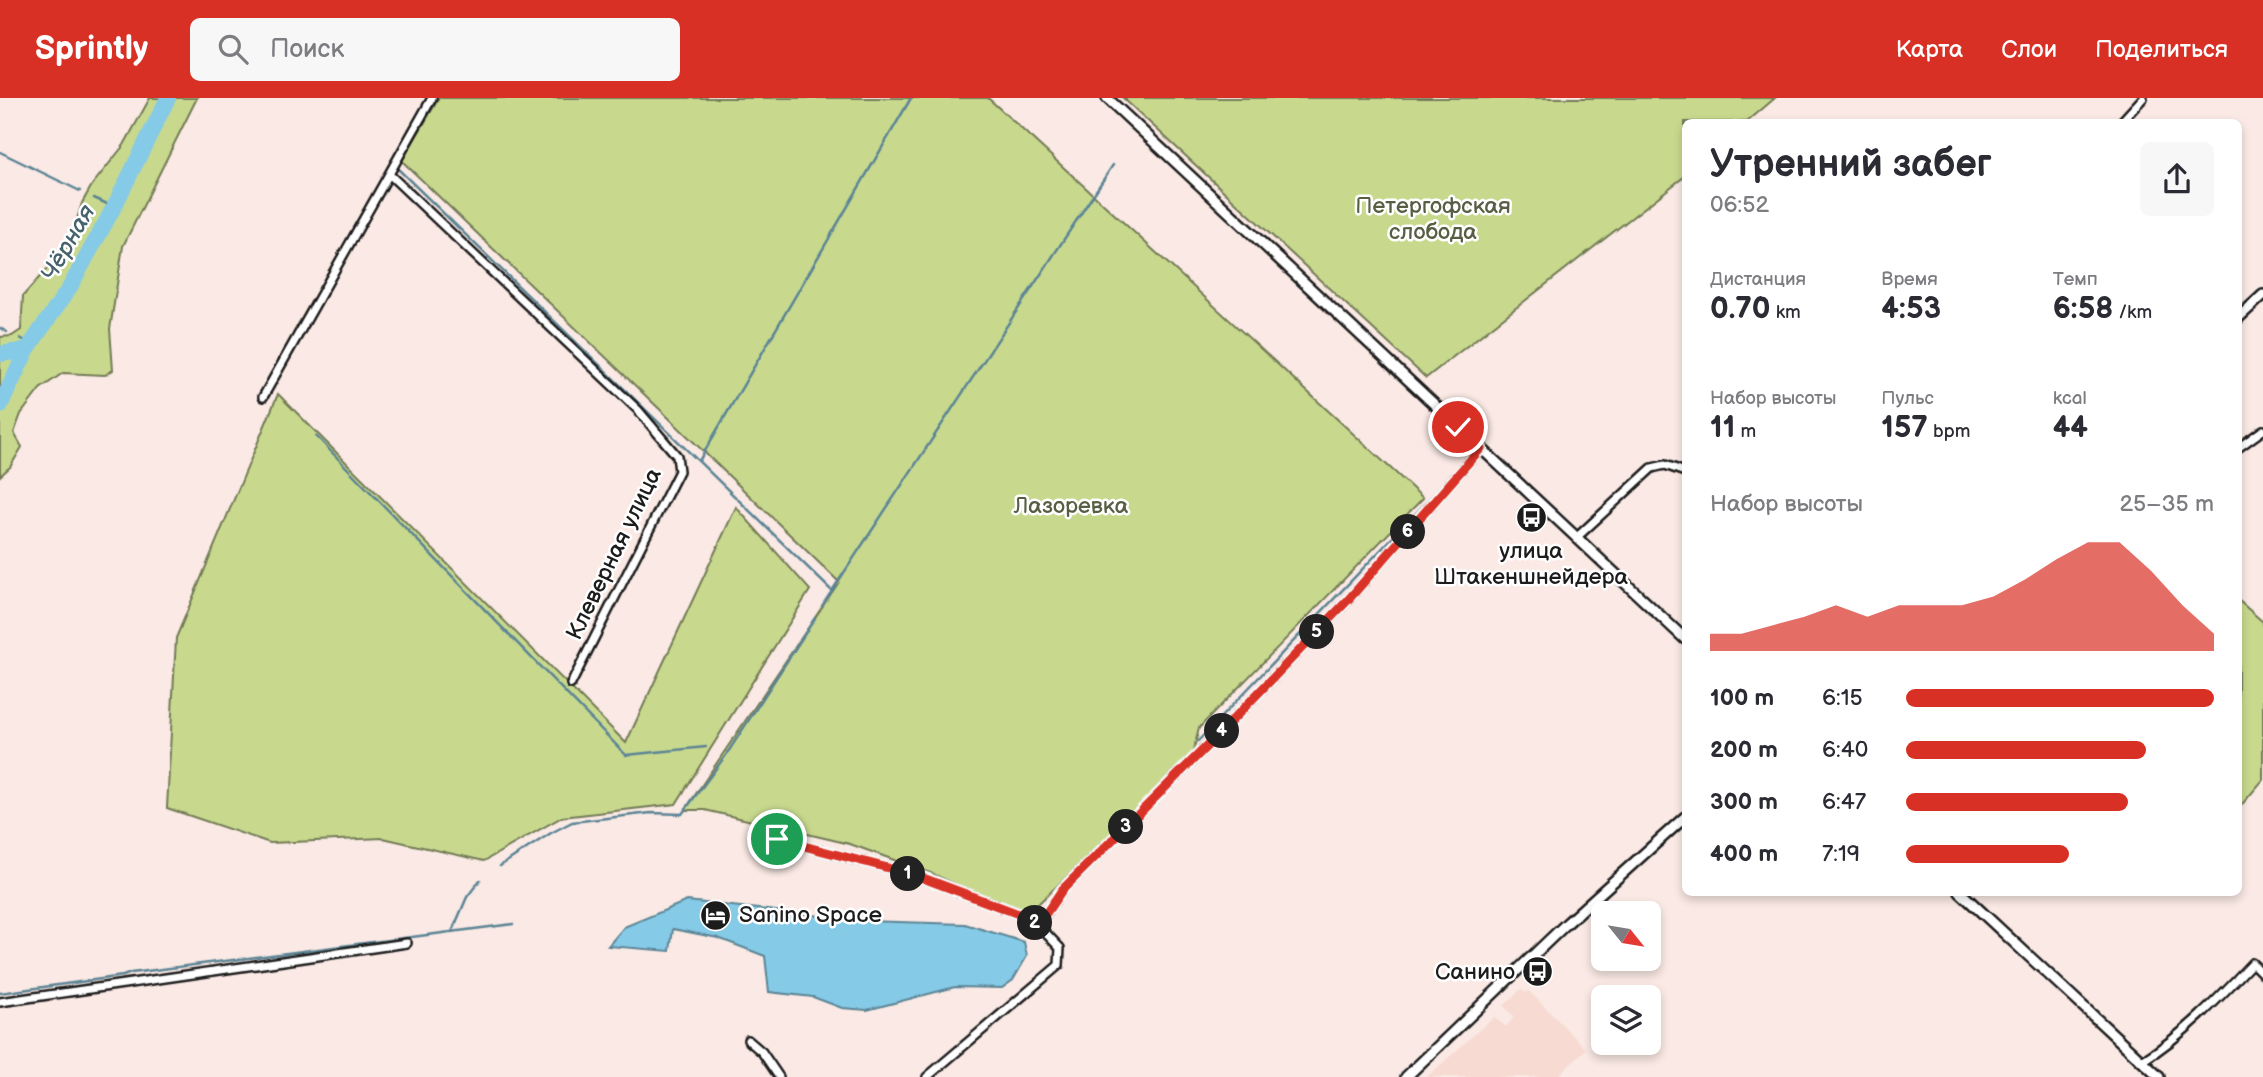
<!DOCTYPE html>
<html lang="ru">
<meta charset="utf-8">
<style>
:root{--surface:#fff;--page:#f7f7f7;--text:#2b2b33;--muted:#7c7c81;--accent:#d93025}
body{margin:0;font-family:"Balsamiq Sans",sans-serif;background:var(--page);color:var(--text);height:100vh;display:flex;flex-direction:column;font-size:26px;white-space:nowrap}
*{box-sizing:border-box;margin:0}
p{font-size:23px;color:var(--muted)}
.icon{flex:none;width:38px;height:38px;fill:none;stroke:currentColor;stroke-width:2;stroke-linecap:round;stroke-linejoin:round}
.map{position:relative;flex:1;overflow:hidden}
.drawer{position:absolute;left:1682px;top:21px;width:560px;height:777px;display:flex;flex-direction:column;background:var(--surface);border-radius:10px;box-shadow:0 4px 10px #0003}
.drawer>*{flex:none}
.needle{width:46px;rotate:120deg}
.tools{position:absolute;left:1591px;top:803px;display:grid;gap:14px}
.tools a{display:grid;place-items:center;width:70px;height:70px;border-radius:10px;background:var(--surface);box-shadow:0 4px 10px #0003;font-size:35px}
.pin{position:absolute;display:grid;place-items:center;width:60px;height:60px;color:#fff;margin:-30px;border:4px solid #fff;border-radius:50%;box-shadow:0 2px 7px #0007}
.km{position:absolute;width:35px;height:35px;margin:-18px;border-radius:50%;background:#222;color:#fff;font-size:19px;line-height:35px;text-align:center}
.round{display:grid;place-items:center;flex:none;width:74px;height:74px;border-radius:10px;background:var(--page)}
.headline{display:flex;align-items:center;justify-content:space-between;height:119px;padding:0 28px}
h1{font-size:38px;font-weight:600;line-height:52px}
.stats{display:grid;grid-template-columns:repeat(3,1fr);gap:10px;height:119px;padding:7px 28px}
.stats div{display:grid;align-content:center}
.stats b{font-size:30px;font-weight:600}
.stats small{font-size:19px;font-weight:400}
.stats p{font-size:19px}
.chart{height:196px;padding:14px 28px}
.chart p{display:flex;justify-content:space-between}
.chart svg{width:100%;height:126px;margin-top:7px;fill:var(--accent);opacity:.7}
ul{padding:0 28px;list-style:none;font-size:23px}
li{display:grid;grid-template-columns:112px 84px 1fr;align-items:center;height:52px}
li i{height:18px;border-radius:9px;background:var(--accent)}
header{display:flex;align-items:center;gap:42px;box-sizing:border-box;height:98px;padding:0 35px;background:var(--accent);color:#fff}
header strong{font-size:33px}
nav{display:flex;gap:38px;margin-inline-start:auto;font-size:24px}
.search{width:490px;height:63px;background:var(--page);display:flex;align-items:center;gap:18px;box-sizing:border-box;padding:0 24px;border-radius:10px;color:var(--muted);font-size:26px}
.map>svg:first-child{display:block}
.built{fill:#f7dad1}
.green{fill:#c8d98e;stroke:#727a55;stroke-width:2}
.water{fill:#85cae6;stroke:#5b8495;stroke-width:2}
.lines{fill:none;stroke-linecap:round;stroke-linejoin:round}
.stream{stroke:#5b8495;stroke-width:2.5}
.river{stroke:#85cae6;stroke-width:16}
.minor-casing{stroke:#1c1c1c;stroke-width:12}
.tertiary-casing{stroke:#1c1c1c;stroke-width:14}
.minor{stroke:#fff;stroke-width:7}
.tertiary{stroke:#fff;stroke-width:9}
.route-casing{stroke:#fff;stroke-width:14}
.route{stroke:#d93025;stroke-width:9}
.labels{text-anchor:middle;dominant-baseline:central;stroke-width:5;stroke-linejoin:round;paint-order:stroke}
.park-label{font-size:23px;fill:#585e44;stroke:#fff}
.poi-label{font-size:23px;fill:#1c1c1c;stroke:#fff}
.street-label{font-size:23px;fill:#1c1c1c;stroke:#fff}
.water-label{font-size:24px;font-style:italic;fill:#46626d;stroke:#fff}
</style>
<header>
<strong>Sprintly</strong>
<div class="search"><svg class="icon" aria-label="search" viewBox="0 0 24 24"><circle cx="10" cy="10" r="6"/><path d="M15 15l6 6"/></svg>Поиск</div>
<nav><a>Карта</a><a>Слои</a><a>Поделиться</a></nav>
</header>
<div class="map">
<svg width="2263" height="979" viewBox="0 0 2263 979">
<rect width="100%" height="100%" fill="#fae9e4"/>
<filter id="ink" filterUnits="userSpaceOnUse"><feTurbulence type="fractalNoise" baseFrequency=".0143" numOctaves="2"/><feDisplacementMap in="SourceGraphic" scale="14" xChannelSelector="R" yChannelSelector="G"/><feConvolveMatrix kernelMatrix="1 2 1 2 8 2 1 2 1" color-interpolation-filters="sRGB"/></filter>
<g filter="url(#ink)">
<path class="built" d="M 1521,891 L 1526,895 L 1529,893 L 1586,951 L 1556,979 L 1427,979 L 1494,919 L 1506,929 L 1514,919 L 1504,908 Z"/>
<path class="green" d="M 150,0 L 197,0 L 123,148 L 110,231 L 113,272 L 105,277 L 63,275 L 40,291 L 21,316 L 14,335 L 22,349 L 10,369 L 0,378 L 0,239 L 12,238 L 21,232 L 23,198 L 52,165 L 63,157 L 71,140 L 82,105 L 92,87 L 124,47 Z
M 439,0 L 988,0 L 1423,400 L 1199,630 L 1191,663 L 1025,818 L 933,776 L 850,746 L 705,712 L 685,712 L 839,484 L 402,63 Z
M 1123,0 L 1775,0 L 1747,24 L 1685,24 L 1685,78 L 1426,280 Z
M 278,296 L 626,645 L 736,409 L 810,492 L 676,706 L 562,719 L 484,763 L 383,740 L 270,745 L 167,710 L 176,540 Z
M 2238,502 L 2263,524 L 2263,682 L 2238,711 Z"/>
<path class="water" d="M 687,803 L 865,823 L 965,826 L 1024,844 L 1027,858 L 1013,882 L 1002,890 L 955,889 L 867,912 L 842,910 L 813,899 L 769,894 L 765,858 L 718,840 L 673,831 L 670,853 L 608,848 L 624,829 Z"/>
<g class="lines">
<path class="stream" d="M 0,54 L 80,93
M 397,70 L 832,493
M 94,100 L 114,109
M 0,230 L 7,234
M 20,240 L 31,246
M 316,338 L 626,657 L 706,649
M 699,363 L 911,0
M 822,508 L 1113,67
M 1198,643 L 1461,368
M 500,768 L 551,735 L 572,724 L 651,715 L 682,716 L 726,657 L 815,520
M 452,834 L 467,799 L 480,782
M 0,895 L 123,878 L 131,875 L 513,826"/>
<path class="river" d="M 0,256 L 27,252
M 0,308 L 27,252 L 70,189 L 114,109 L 168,0"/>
<defs>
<path id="minor" d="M 2121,24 L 2143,0
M 390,77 L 638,312 L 677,358 L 679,373 L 571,586
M 263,299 L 432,0
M 2238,350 L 2263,332
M 1576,440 L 1652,370 L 1665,367 L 1685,374
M 777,741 L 915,777 L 1024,818 L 1038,827 L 1060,850 L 1059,867 L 927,979
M 1038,827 L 1062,792 L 1215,640 L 1348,502 L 1481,350
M 0,904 L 407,845
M 748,942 L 762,954 L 779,979
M 2142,963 C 2184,937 2218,901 2252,865 L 2263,876"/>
<path id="tertiary" d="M 1107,0 L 1685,541
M 2238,220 L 2263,197
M 1960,794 L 2159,979
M 1406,979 L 1566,826 L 1685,719"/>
</defs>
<use href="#minor" class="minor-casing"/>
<use href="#tertiary" class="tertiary-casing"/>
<use href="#minor" class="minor"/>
<use href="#tertiary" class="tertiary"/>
</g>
</g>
<g class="lines" filter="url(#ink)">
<defs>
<path id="route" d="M 777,741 L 915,777 L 1024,818 L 1038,827 L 1062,792 L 1215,640 L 1348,502 L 1481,350 L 1458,329"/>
</defs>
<use href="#route" class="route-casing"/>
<use href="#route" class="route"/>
</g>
<defs>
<symbol id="bus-disc" viewBox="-11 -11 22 22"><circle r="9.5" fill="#1c1c1c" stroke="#fff"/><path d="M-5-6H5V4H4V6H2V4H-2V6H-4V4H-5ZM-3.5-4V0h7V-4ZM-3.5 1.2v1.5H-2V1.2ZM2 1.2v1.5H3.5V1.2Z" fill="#fff"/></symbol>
<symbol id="hotel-disc" viewBox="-11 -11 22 22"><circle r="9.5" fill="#1c1c1c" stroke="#fff"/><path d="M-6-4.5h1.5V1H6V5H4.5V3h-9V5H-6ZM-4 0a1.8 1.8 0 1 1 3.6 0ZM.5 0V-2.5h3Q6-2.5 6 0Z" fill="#fff"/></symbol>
</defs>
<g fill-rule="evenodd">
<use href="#bus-disc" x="1514" y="402" width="35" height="35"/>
<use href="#hotel-disc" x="698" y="800" width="35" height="35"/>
<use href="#bus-disc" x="1520" y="856" width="35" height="35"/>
</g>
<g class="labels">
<g class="park-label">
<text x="1433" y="108">Петергофская<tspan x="1433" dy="26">слобода</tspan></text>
<text x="1071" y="408">Лазоревка</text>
</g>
<g class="poi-label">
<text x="1531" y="453">улица<tspan x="1531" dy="26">Штакеншнейдера</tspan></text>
<text x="739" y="817" text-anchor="start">Sanino Space</text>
<text x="1515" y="874" text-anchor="end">Санино</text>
</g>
<g class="street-label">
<text transform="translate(614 456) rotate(-64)">Клеверная улица</text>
</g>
<g class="water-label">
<text transform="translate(68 145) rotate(-60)">Чёрная</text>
</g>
</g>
</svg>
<div class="tools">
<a><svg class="needle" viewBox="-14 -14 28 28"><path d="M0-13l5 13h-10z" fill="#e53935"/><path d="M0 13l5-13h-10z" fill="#7c7c81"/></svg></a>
<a><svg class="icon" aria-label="layers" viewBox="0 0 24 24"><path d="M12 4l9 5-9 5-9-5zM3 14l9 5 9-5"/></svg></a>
</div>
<div class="pin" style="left:777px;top:741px;background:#1e9e55"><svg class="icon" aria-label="arrive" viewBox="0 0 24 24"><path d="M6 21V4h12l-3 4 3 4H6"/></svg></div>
<div class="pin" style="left:1458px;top:329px;background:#d93025"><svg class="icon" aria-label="check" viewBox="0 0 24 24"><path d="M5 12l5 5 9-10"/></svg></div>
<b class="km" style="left:908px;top:776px">1</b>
<b class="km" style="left:1035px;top:825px">2</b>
<b class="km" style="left:1126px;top:729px">3</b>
<b class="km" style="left:1222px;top:633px">4</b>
<b class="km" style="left:1317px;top:534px">5</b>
<b class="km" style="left:1408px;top:434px">6</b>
<section class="drawer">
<div class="headline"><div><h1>Утренний забег</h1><p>06:52</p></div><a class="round"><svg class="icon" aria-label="share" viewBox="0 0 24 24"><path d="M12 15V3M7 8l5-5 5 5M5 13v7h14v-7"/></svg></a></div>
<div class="stats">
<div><p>Дистанция</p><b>0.70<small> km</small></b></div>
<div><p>Время</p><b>4:53</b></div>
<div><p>Темп</p><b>6:58<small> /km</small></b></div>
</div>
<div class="stats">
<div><p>Набор высоты</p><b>11<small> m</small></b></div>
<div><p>Пульс</p><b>157<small> bpm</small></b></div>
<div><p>kcal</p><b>44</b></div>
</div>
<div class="chart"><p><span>Набор высоты</span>25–35 m</p>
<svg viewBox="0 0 160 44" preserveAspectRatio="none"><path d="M0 44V38L10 38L20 35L30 32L40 28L50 32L60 28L70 28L80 28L90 25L100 19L110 12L120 6L130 6L140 16L150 28L160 38V44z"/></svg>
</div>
<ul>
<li><b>100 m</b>6:15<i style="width:100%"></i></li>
<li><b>200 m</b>6:40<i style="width:78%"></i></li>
<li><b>300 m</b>6:47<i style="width:72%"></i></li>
<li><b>400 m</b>7:19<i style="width:53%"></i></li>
</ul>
</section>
</div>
